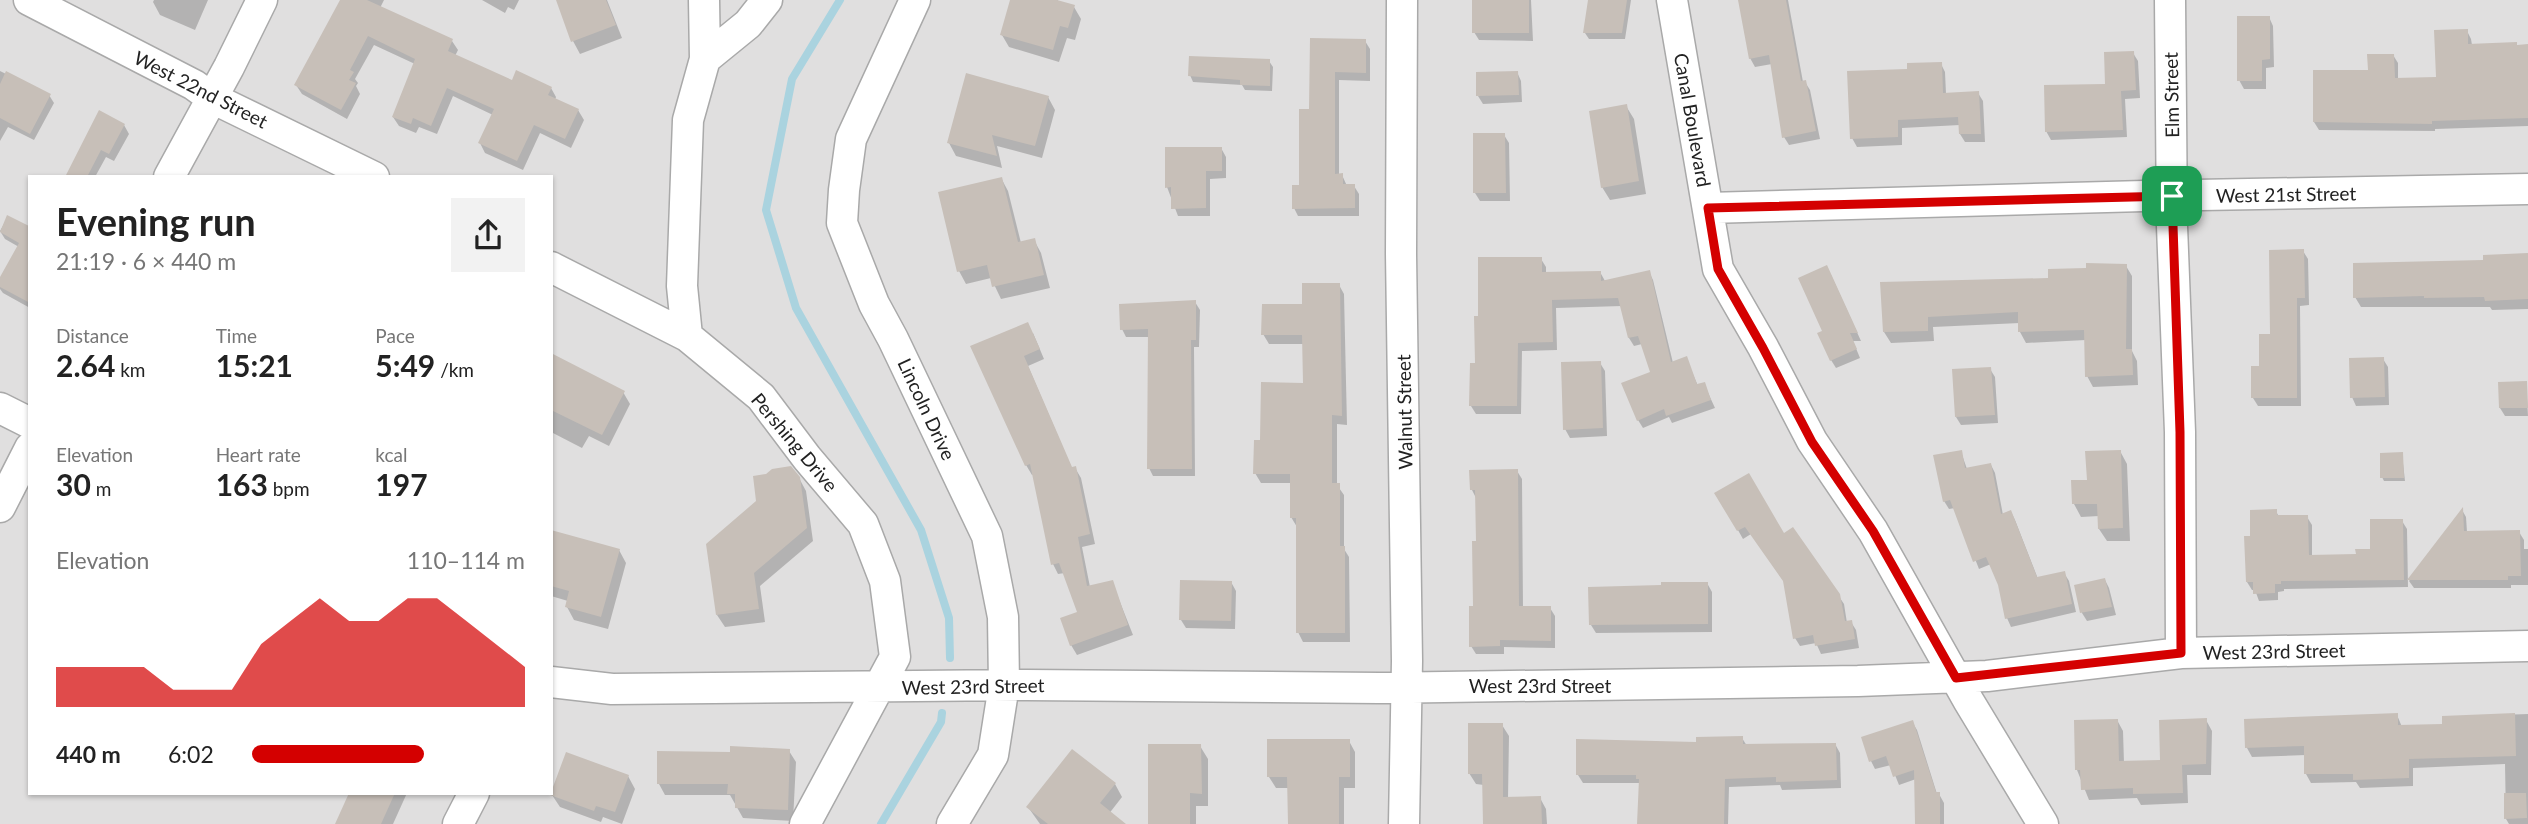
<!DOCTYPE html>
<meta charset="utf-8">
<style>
:root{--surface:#fff;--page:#f2f2f2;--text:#222;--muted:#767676;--accent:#d40000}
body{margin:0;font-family:Lato,sans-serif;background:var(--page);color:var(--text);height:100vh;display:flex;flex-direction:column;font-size:26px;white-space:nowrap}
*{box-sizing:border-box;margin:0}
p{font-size:23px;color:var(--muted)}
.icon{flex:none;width:38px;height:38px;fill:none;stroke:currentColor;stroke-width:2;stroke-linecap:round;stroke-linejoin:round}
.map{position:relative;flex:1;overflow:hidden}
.side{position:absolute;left:28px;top:175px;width:525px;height:620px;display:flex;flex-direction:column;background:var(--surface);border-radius:0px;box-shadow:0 2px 5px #0004}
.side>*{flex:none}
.pin{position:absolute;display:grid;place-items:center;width:60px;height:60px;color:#fff;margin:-30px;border-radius:14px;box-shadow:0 4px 10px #0006}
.round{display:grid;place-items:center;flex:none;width:74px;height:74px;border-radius:0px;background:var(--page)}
.head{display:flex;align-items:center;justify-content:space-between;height:119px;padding:0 28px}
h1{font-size:38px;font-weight:700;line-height:52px}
.metrics{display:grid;grid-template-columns:repeat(3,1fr);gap:10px;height:119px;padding:7px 28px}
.metrics div{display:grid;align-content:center}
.metrics b{font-size:30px;font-weight:700}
.metrics small{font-size:19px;font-weight:400}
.metrics p{font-size:19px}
.chart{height:196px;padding:14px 28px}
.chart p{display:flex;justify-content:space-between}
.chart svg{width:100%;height:126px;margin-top:7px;fill:var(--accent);opacity:.7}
ul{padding:0 28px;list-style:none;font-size:23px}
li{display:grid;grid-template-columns:112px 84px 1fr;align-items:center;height:52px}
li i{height:18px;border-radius:9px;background:var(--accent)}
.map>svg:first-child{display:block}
.residential{fill:#e0dfdf;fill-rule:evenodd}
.shadow{fill:#0003}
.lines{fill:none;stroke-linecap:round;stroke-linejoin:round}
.stream{stroke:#aad3df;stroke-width:8}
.building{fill:#c7bfb8}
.street-casing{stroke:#a9a9a9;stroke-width:33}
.street{stroke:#fff;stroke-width:30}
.route-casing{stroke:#fff;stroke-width:14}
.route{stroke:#d40000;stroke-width:9}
.labels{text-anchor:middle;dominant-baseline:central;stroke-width:7;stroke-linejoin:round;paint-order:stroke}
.street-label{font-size:19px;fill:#222;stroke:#fff}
</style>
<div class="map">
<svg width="2528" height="824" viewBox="0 0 2528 824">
<rect width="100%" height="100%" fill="#f2efe9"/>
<path class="residential" d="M 0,0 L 2528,0 L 2528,824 L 0,824 ZM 30,177 L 551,177 L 551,793 L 30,793 Z"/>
<path class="shadow" d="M 154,0 L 208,0 L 195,30 L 160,15 L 153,2 Z
M 342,0 L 384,0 L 380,8 L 452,41 L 458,50 L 455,56 L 512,82 L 551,88 L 556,97 L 555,100 L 578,110 L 584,120 L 571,148 L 540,133 L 523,170 L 485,153 L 480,143 L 493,115 L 453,96 L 437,134 L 419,127 L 416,133 L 399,126 L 393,117 L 415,64 L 374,45 L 355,79 L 358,83 L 356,86 L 360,94 L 347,119 L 302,94 L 296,85 Z
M 482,0 L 519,0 L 514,10 L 508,7 L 505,13 Z
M 557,0 L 607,0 L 622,38 L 580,54 L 573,41 Z
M 1012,0 L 1058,0 L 1057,2 L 1074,7 L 1081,19 L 1075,40 L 1067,38 L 1059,62 L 1009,47 L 1002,35 Z
M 1474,0 L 1531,0 L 1533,41 L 1479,40 L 1474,32 Z
M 1590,0 L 1631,0 L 1625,39 L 1589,39 L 1585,33 Z
M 1740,0 L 1788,0 L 1803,82 L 1805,82 L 1810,90 L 1820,139 L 1789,145 L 1784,137 L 1772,64 L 1755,67 L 1750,58 Z
M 2269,17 L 2273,26 L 2274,67 L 2266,68 L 2266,89 L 2244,89 L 2239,80 Z
M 2467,31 L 2471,39 L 2472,45 L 2528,45 L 2528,126 L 2435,129 L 2435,131 L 2319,130 L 2314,122 L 2370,72 L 2393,55 L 2398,63 L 2398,79 L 2437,79 Z
M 1311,40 L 1365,41 L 1370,49 L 1370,81 L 1339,80 L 1339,175 L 1342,175 L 1347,186 L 1354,186 L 1359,194 L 1359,216 L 1298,216 L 1294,208 L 1301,186 L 1311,111 Z
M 2133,53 L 2138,61 L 2140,98 L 2125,99 L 2127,137 L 2051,140 L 2046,131 L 2107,86 Z
M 1269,61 L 1273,67 L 1272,91 L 1245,90 L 1242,85 L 1193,82 L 1190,75 Z
M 1941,64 L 1945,72 L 1946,94 L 1978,93 L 1983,101 L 1985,142 L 1965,142 L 1960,134 L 1960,125 L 1902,128 L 1902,145 L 1857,147 L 1852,138 L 1909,71 Z
M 0,71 L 49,95 L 54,103 L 34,140 L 8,127 L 0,141 Z
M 1517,72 L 1521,81 L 1522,102 L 1483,104 L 1478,96 Z
M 1048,97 L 1055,110 L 1042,158 L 997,146 L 1002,168 L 956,156 L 949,143 Z
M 1626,106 L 1634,119 L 1646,194 L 1610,200 L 1602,187 Z
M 124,125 L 129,134 L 114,161 L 106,157 L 95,177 L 66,177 Z
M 1504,135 L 1509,143 L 1510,201 L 1480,201 L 1475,193 Z
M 1221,148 L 1226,157 L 1226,178 L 1210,179 L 1210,216 L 1178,216 L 1167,187 Z
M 1001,178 L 1008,191 L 1021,243 L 1034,240 L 1041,253 L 1050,288 L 1001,299 L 991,278 L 966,284 L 959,271 Z
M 8,217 L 30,229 L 30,308 L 3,293 L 0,289 L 0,281 L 19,247 L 5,239 L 0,231 Z
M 2303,251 L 2308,259 L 2309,305 L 2300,306 L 2301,406 L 2258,406 L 2253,398 L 2261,368 Z
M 2528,256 L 2528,309 L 2492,310 L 2490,307 L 2361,307 L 2355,297 L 2485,262 Z
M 1541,259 L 1546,267 L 1546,273 L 1600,272 L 1605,281 L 1649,272 L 1653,280 L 1673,363 L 1686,358 L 1698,386 L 1704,384 L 1715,408 L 1672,423 L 1669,417 L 1643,428 L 1638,420 L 1653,373 L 1642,344 L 1634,346 L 1629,338 L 1622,306 L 1556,308 L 1557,350 L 1522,351 L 1521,414 L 1476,414 L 1471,406 L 1477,365 L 1479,317 Z
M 2126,266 L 2132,276 L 2132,351 L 2137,361 L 2138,385 L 2093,387 L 2087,376 L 2086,340 L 2026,343 L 2020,332 L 2020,323 L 1933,327 L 1934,341 L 1891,343 L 1884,332 L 1882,283 L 2050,280 Z
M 1831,275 L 1861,341 L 1853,341 L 1860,358 L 1836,368 L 1831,360 L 1824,332 Z
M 1339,285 L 1344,294 L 1347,425 L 1337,424 L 1337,485 L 1344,495 L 1344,549 L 1349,557 L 1350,642 L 1303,642 L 1298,632 L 1297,527 L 1291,517 L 1292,483 L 1261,483 L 1255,473 L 1262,442 L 1305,384 L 1304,344 L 1269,344 L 1263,334 Z
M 1195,302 L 1200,310 L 1199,347 L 1194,347 L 1195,476 L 1153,476 L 1149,468 L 1149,337 L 1126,337 L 1122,329 Z
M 1033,333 L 1044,359 L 1028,366 L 1072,469 L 1075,468 L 1081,478 L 1095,544 L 1082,547 L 1090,587 L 1112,582 L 1133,635 L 1077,655 L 1071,645 L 1079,614 L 1065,573 L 1058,574 L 1053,564 L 1034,474 L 1032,475 L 1026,465 L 972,347 Z
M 551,354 L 623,392 L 630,404 L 609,446 L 589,436 L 582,448 L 551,432 Z
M 2383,359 L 2388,367 L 2389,405 L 2356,406 L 2352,397 Z
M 1600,363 L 1605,371 L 1607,436 L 1570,438 L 1565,429 Z
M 1990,369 L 1995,377 L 1998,423 L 1961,425 L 1956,417 Z
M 2526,383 L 2528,416 L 2505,416 L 2500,408 Z
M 2120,451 L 2127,464 L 2130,541 L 2107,541 L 2099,529 L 2099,516 L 2081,517 L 2074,504 L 2088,481 Z
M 1961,452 L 1967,469 L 1991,465 L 1995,473 L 2003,515 L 2011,512 L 2015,520 L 2038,579 L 2064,573 L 2069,581 L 2076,612 L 2011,627 L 2007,618 L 1999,584 L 1991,564 L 1979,569 L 1955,508 L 1949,509 L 1944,501 Z
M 2402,454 L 2405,481 L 2384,481 L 2382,477 Z
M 1517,471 L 1522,479 L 1523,608 L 1550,608 L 1555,616 L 1555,648 L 1504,647 L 1504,654 L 1476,654 L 1471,646 L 1478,542 L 1476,498 L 1472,490 Z
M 799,478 L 806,491 L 813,541 L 760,586 L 765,622 L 725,627 L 717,615 Z
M 1717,493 L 1783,535 L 1838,595 L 1844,604 L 1847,623 L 1851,622 L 1856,630 L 1859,648 L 1821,654 L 1816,643 L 1800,646 L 1795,638 L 1785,583 L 1751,534 L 1743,539 Z
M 2462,510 L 2466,517 L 2467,532 L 2519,532 L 2524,540 L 2524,549 L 2528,549 L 2528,585 L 2511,585 L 2511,588 L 2414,588 L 2409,581 Z
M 2276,511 L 2279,517 L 2307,517 L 2312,525 L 2312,556 L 2357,556 L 2372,551 L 2402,521 L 2407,529 L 2408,587 L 2284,589 L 2284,591 L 2278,592 L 2278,600 L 2259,601 L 2255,590 L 2252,590 L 2247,582 L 2252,538 Z
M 551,532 L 619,550 L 626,563 L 608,629 L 574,620 L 567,607 L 568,601 L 551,596 Z
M 2105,580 L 2109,588 L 2116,615 L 2087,621 L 2082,613 L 2076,586 Z
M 1231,582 L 1236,591 L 1235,629 L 1186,628 L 1181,620 Z
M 1707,583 L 1712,592 L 1712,632 L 1596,633 L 1591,625 Z
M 2528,714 L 2528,824 L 2509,824 L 2506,819 L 2505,764 L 2413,768 L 2413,786 L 2360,788 L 2356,782 L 2311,783 L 2306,774 L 2306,755 L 2252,757 L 2247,748 L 2246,720 L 2397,715 L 2402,727 L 2444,726 L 2444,717 Z
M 2117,720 L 2123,731 L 2124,763 L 2162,762 L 2206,720 L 2212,731 L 2211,775 L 2187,775 L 2188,803 L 2141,805 L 2137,798 L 2089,800 L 2077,770 Z
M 1912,722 L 1917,730 L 1937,794 L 1939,794 L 1944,803 L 1944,824 L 1916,824 L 1916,779 L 1899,785 L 1891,765 L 1875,769 L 1871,761 Z
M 1502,725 L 1509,736 L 1508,799 L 1540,798 L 1546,809 L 1547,824 L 1485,824 L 1484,785 L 1476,784 L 1469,773 Z
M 1742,738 L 1747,746 L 1835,744 L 1840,753 L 1841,788 L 1782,790 L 1780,785 L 1729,787 L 1728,824 L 1639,824 L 1640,783 L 1583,783 L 1578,775 Z
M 1349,741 L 1355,752 L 1355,788 L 1344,788 L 1344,824 L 1289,824 L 1289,788 L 1276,788 L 1269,777 Z
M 1200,746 L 1208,759 L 1208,806 L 1196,806 L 1196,824 L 1150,824 Z
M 789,751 L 796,762 L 793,821 L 743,818 L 730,795 L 665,795 L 659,784 Z
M 628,776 L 635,789 L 622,824 L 603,817 L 601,822 L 560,807 L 552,795 Z
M 1115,784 L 1122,797 L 1101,824 L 1040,824 L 1028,807 Z
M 350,793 L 407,793 L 393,824 L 337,824 Z"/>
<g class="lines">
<path class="stream" d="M 840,0 L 792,79 L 766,210 L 796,308 L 921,530 L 949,618 L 950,658
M 881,824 L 941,722 L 942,713"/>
</g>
<path class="building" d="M 340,0 L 367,0 L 453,39 L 448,51 L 512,80 L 516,70 L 552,87 L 548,95 L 579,109 L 565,139 L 534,125 L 517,161 L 478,143 L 494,109 L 447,88 L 431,126 L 413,118 L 411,124 L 392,117 L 415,59 L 368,36 L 350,70 L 354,72 L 349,80 L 356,83 L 341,110 L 294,85 Z
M 556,0 L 606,0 L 616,25 L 571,42 Z
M 1010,0 L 1057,0 L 1075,5 L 1068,28 L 1060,26 L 1053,50 L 1000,35 Z
M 1472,0 L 1529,0 L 1529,33 L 1472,33 Z
M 1588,0 L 1627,0 L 1622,33 L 1583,33 Z
M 1738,0 L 1786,0 L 1801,81 L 1806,80 L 1816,131 L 1782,138 L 1769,55 L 1749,59 Z
M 2237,16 L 2270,16 L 2270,59 L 2262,60 L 2262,81 L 2237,81 Z
M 2468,29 L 2468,44 L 2517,42 L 2517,45 L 2528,44 L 2528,118 L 2432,121 L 2432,124 L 2313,122 L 2313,70 L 2368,70 L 2367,54 L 2394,54 L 2395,78 L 2436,77 L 2434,30 Z
M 1310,38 L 1366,39 L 1366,73 L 1335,72 L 1335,174 L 1343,173 L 1343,184 L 1355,184 L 1355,208 L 1292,209 L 1292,185 L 1299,185 L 1299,109 L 1309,109 Z
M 2134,51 L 2136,90 L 2121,91 L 2123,130 L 2045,132 L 2044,85 L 2105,84 L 2104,52 Z
M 1189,56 L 1270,59 L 1270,86 L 1240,85 L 1240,80 L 1188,76 Z
M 1942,62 L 1943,93 L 1979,91 L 1981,134 L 1959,134 L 1958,117 L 1898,120 L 1898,137 L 1850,139 L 1847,71 L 1907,69 L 1907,63 Z
M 6,71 L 51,94 L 30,134 L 0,118 L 0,84 Z
M 1518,71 L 1519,95 L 1476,96 L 1476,72 Z
M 966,73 L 1049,96 L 1035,146 L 992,135 L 997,156 L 947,143 Z
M 1627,104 L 1639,181 L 1601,188 L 1589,111 Z
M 99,110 L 125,124 L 109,154 L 101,150 L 87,177 L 65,177 Z
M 1473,133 L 1505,133 L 1506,193 L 1473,193 Z
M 1165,147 L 1222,147 L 1222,171 L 1206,171 L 1206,208 L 1171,209 L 1171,187 L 1165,188 Z
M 1002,177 L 1018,242 L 1035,238 L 1044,275 L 992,287 L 987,265 L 957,272 L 938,192 Z
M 7,215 L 29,226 L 30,224 L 30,303 L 0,287 L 0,277 L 19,243 L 0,232 Z
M 2304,249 L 2305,298 L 2297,298 L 2297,398 L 2251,398 L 2251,366 L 2259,366 L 2259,334 L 2270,334 L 2269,250 Z
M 2528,253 L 2528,299 L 2485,301 L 2484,297 L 2424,298 L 2424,296 L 2353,298 L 2353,263 L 2483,260 L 2483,255 Z
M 1478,257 L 1542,257 L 1542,272 L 1601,271 L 1601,281 L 1650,270 L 1671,362 L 1687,356 L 1697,384 L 1705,382 L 1711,400 L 1666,416 L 1664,409 L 1637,421 L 1621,383 L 1650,372 L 1638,336 L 1628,338 L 1618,298 L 1552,300 L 1553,342 L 1518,343 L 1517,406 L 1469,406 L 1470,363 L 1475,363 L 1474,316 L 1478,316 Z
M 2086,263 L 2127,264 L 2126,349 L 2132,349 L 2133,375 L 2085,377 L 2084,330 L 2018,332 L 2018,312 L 1928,317 L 1928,331 L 1883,332 L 1880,282 L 2048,278 L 2048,269 L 2086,268 Z
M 1827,265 L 1858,333 L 1850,333 L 1857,349 L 1830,361 L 1817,333 L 1822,331 L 1798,278 Z
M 1302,283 L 1340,283 L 1342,416 L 1332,415 L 1332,483 L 1340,483 L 1340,546 L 1345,546 L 1345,633 L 1296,633 L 1296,518 L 1290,518 L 1290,474 L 1253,474 L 1254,440 L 1260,440 L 1261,382 L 1303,383 L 1302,335 L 1261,335 L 1262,304 L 1302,304 Z
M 1196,300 L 1196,340 L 1191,340 L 1192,469 L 1147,469 L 1148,329 L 1120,330 L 1119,304 Z
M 1028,322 L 1040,349 L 1024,356 L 1072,467 L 1076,466 L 1090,534 L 1078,537 L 1087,586 L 1113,580 L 1128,625 L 1070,646 L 1060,618 L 1077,612 L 1059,563 L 1051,565 L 1030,464 L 1025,466 L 970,346 Z
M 551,353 L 625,391 L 602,435 L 551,410 Z
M 2384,357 L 2385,397 L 2350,398 L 2349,358 Z
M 1601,361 L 1603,428 L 1563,430 L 1561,362 Z
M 1991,367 L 1995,415 L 1955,417 L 1952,369 Z
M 2527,381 L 2528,408 L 2499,408 L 2498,382 Z
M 1962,450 L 1965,468 L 1991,463 L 2001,514 L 2011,510 L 2037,577 L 2065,571 L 2072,604 L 2005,619 L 1998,585 L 1986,557 L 1973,562 L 1950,500 L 1943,502 L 1933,455 Z
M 2121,450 L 2123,528 L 2098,529 L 2097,504 L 2072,504 L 2071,480 L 2087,480 L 2085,451 Z
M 2403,452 L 2404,478 L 2380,478 L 2380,453 Z
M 791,466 L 800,477 L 807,528 L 754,573 L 759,609 L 716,615 L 706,544 L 756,501 L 753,476 L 766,474 L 772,469 Z
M 1518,469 L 1519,606 L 1551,606 L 1551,641 L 1500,640 L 1500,646 L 1469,647 L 1469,606 L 1473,606 L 1472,541 L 1476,541 L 1475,490 L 1470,490 L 1469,470 Z
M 1749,473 L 1784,533 L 1793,527 L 1840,594 L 1845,621 L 1852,620 L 1855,639 L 1815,646 L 1813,635 L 1793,639 L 1783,581 L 1745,527 L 1737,531 L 1714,493 Z
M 2463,507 L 2464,531 L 2520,530 L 2521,576 L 2508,576 L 2508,580 L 2407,580 Z
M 2277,509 L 2277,515 L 2308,515 L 2309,555 L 2356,554 L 2355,549 L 2370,549 L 2370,519 L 2403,519 L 2404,580 L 2281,581 L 2281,584 L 2275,584 L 2275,593 L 2253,594 L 2253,582 L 2246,582 L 2244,536 L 2250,536 L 2250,510 Z
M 551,530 L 620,549 L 601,617 L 565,607 L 569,591 L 551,586 Z
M 2105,578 L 2112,607 L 2080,613 L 2074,585 Z
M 1180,580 L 1232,581 L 1231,621 L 1179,620 Z
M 1661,582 L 1708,582 L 1708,624 L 1589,625 L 1588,587 L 1661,585 Z
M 2398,713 L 2398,725 L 2442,724 L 2442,716 L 2515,713 L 2516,756 L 2409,759 L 2409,778 L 2353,780 L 2353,774 L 2304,774 L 2304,746 L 2245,748 L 2244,719 Z
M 2207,718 L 2206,764 L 2182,765 L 2183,793 L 2133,794 L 2133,788 L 2081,790 L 2080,770 L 2075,770 L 2074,720 L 2118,719 L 2119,761 L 2160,760 L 2159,720 Z
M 1913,720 L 1936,792 L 1940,792 L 1940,824 L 1915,824 L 1914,770 L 1893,777 L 1886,756 L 1869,762 L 1861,737 Z
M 1468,723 L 1503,723 L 1503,797 L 1541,796 L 1542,824 L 1483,824 L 1482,774 L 1468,774 Z
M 1743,736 L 1743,744 L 1836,743 L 1837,780 L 1776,782 L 1776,777 L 1725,779 L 1724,824 L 1637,824 L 1639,779 L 1636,779 L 1636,775 L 1576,775 L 1576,739 L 1696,742 L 1696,737 Z
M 1267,739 L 1350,739 L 1350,777 L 1339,777 L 1339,824 L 1288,824 L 1287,777 L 1267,777 Z
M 1148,744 L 1201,744 L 1202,794 L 1190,793 L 1190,824 L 1148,824 Z
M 730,746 L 790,749 L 788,810 L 735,808 L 735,794 L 727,794 L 728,784 L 657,784 L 657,751 L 730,752 Z
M 1072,749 L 1116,783 L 1100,803 L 1126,824 L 1048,824 L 1026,807 Z
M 566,752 L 629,775 L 615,812 L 596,806 L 594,811 L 550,795 Z
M 349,793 L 395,793 L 381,824 L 335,824 Z
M 2504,793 L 2526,793 L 2527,818 L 2504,819 Z"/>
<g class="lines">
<defs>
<path id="street" d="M 29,0 L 194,85 L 212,98 L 374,177
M 704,0 L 705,59
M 915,0 L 851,139 L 844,190 L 842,223 L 874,304 L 893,339 L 987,536 L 1003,617 L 1004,685 L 993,755 L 952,824
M 1402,0 L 1401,254 L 1407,661 L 1404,824
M 1672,0 L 1718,269 L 1763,347 L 1812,441 L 1873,531 L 1968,700 L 2043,824
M 2170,0 L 2172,226 L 2180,432 L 2181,653
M 169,177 L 229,67 L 262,0
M 1708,208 L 2144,196 L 2528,189
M 551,267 L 687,336 L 761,397 L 807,458 L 863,524 L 885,581 L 895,657 L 805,824
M 687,336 L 682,286 L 688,120 L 705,59 L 748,24 L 767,0
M 0,408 L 30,423
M 0,507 L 30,448
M 551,682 L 612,689 L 1027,685 L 1379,688 L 1858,681 L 1987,676 L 2181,653 L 2528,646
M 458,824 L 474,793"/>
</defs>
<use href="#street" class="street-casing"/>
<use href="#street" class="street"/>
</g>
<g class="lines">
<defs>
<path id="route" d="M 2172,196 L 2180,432 L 2181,653 L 1956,678 L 1873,531 L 1812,442 L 1763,348 L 1718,269 L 1708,208 Z"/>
</defs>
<use href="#route" class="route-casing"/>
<use href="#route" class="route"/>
</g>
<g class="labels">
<g class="street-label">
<text transform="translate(201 89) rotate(27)">West 22nd Street</text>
<text transform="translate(2171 95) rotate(-91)">Elm Street</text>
<text transform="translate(1693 120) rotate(80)">Canal Boulevard</text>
<text transform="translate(2286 194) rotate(-1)">West 21st Street</text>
<text transform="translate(927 409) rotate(65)">Lincoln Drive</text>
<text transform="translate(1404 412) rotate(-91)">Walnut Street</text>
<text transform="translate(795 442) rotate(50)">Pershing Drive</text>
<text transform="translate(2274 651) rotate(-1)">West 23rd Street</text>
<text x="1540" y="685">West 23rd Street</text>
<text transform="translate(973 686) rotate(-1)">West 23rd Street</text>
</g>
</g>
</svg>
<div class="pin" style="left:2172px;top:196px;background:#1e9e55"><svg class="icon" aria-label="arrive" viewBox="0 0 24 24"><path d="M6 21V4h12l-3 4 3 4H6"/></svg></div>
<section class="side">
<div class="head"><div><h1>Evening run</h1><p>21:19 · 6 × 440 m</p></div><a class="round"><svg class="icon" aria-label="share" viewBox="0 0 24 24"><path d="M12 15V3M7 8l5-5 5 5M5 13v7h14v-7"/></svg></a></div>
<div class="metrics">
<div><p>Distance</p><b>2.64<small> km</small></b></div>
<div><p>Time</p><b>15:21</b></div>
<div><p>Pace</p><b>5:49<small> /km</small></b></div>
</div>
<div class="metrics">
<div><p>Elevation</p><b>30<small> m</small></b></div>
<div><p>Heart rate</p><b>163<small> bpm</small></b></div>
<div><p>kcal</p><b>197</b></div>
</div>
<div class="chart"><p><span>Elevation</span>110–114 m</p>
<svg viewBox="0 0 160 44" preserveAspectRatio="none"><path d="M0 44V30L10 30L20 30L30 30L40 38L50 38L60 38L70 22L80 14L90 6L100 14L110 14L120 6L130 6L140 14L150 22L160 30V44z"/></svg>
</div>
<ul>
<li><b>440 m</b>6:02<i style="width:63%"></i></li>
</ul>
</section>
</div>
